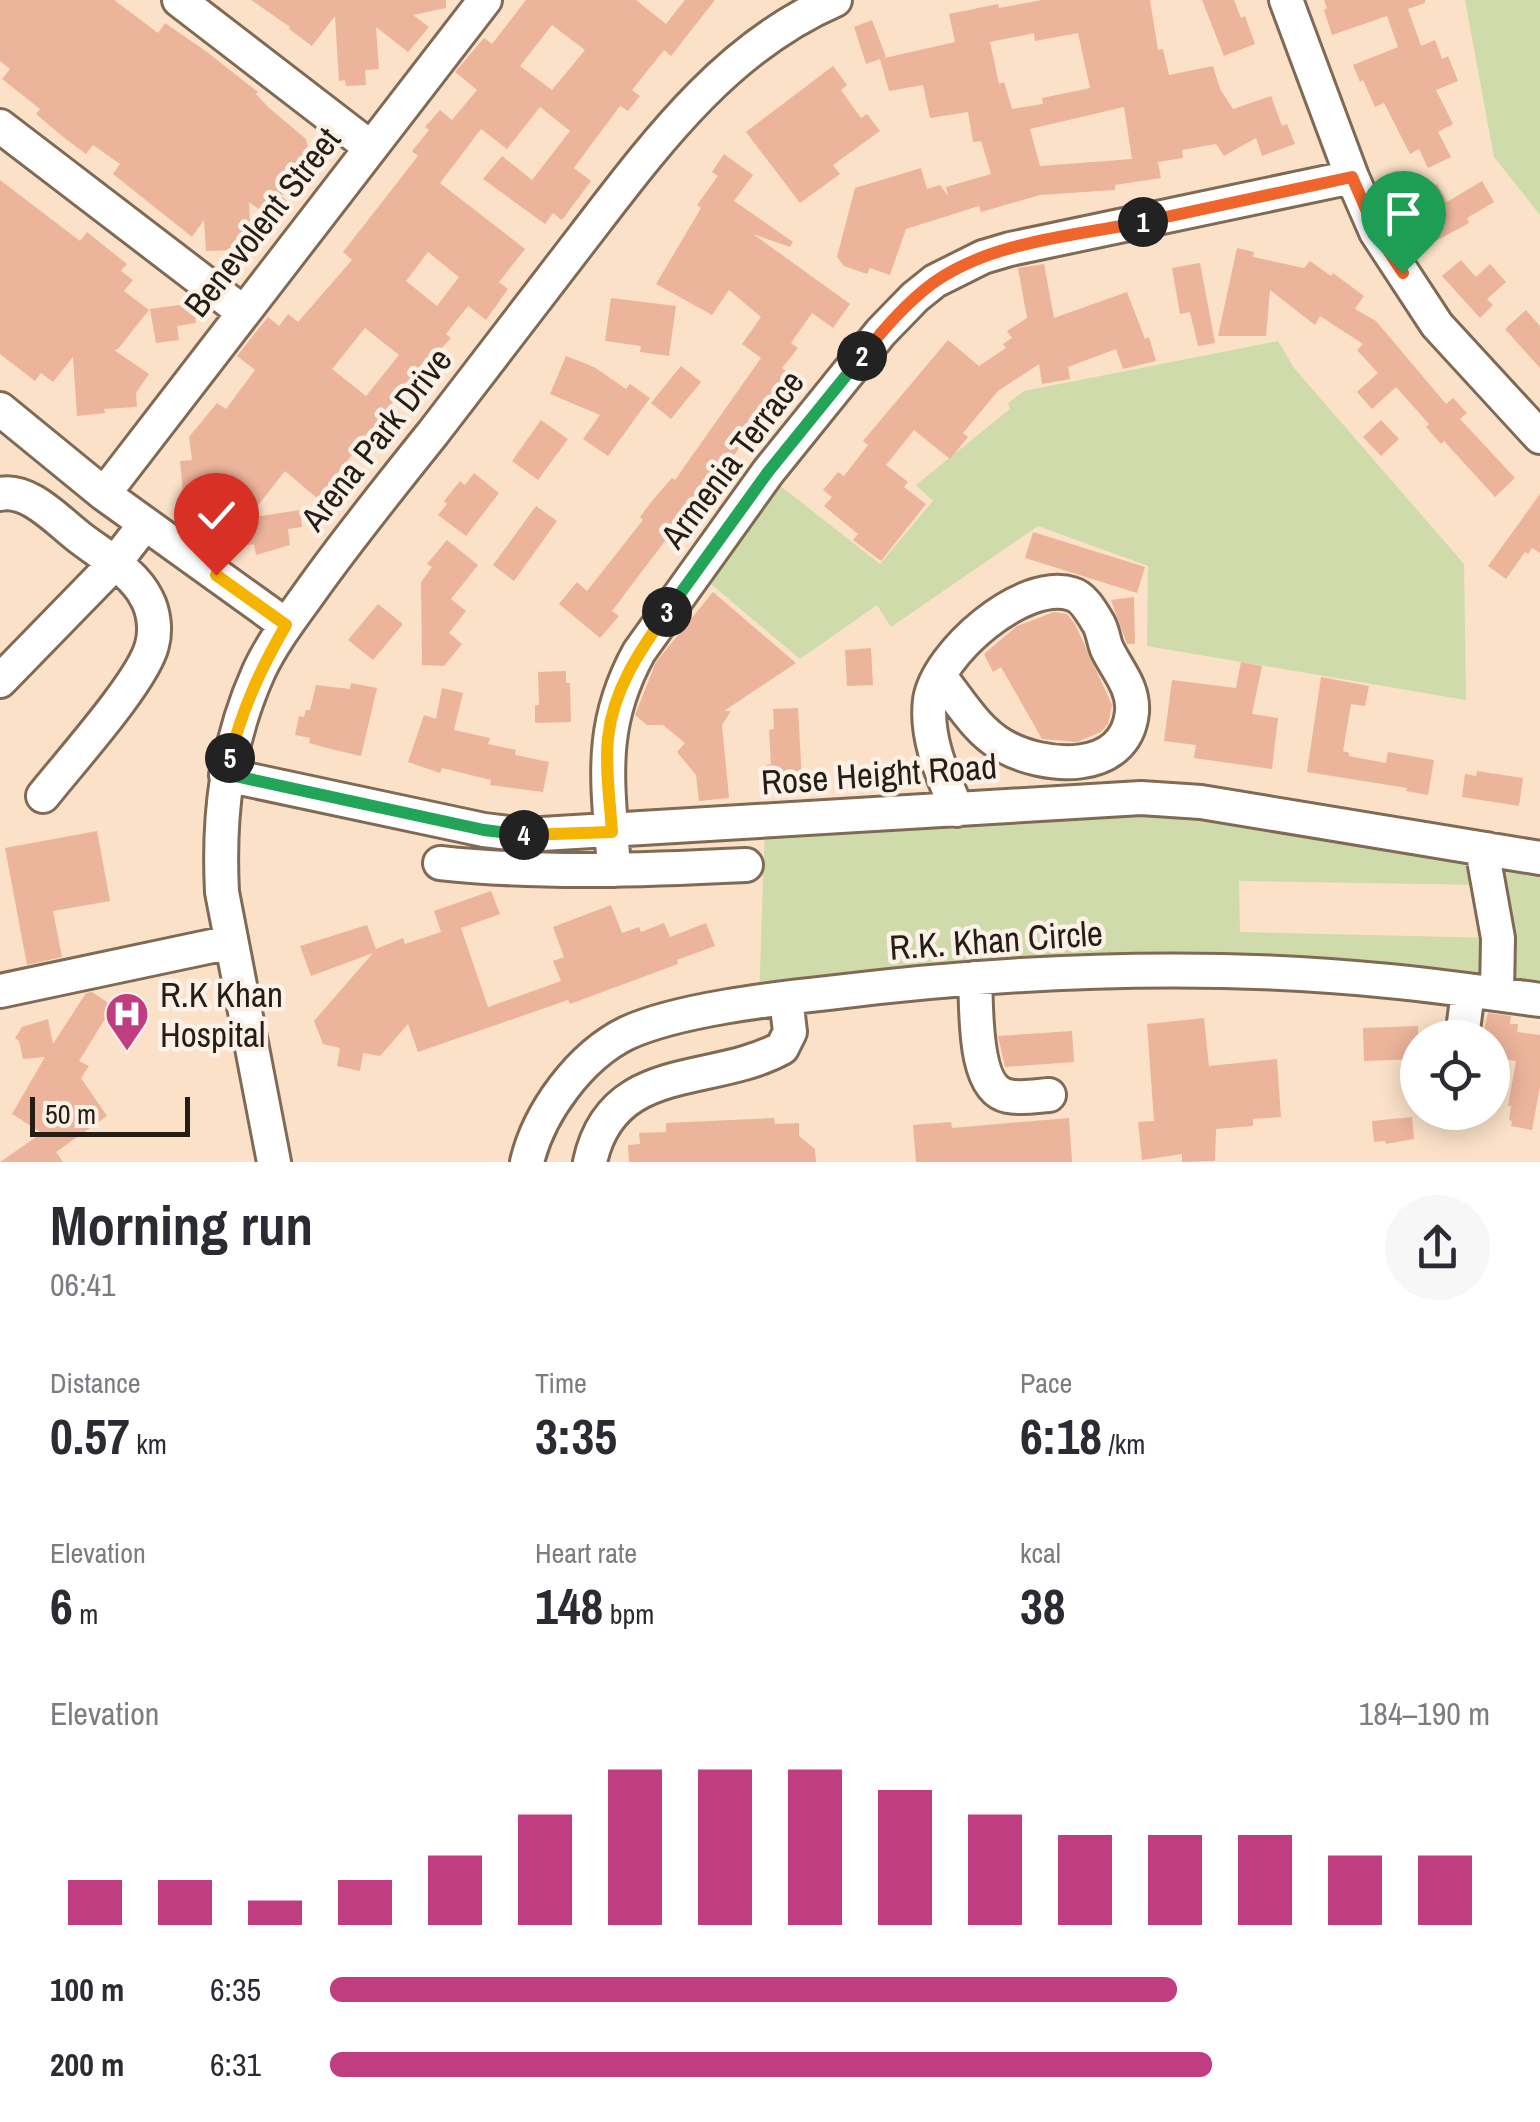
<!DOCTYPE html>
<meta charset="utf-8">
<style>
:root{--surface:#fff;--page:#f7f7f7;--text:#2b2b33;--muted:#7c7c81;--accent:#c13d82}
body{margin:0;font-family:"Archivo Narrow",sans-serif;background:var(--page);color:var(--text);height:100vh;display:flex;flex-direction:column;font-size:38px;white-space:nowrap}
*{box-sizing:border-box;margin:0}
p{font-size:32px;color:var(--muted)}
.icon{flex:none;width:55px;height:55px;fill:none;stroke:currentColor;stroke-width:2;stroke-linecap:round;stroke-linejoin:round}
.map{position:relative;height:1162px;overflow:hidden}
.panel{display:flex;flex-direction:column;background:var(--surface);flex:1}
.panel>*{flex:none}
.tools{position:absolute;left:1400px;top:1020px;display:grid;gap:20px}
.tools a{display:grid;place-items:center;width:110px;height:110px;border-radius:50%;background:var(--surface);box-shadow:0 5px 25px #0003;font-size:50px}
.scale{position:absolute;left:30px;bottom:25px;width:160px;box-sizing:border-box;padding-left:10px;border:5px solid #261d14;border-top:0;font-size:28px;line-height:35px;white-space:nowrap;color:#261d14;-webkit-text-stroke:8px #fbf1e7;paint-order:stroke}
.pin{position:absolute;display:grid;place-items:center;width:85px;height:85px;color:#fff;margin:-102px -42px;border-radius:50% 50% 50% 0;rotate:-45deg;box-shadow:0 0 10px #0007}
.pin .icon{rotate:45deg}
.km{position:absolute;width:50px;height:50px;margin:-25px;border-radius:50%;background:#222;color:#fff;font-size:28px;line-height:50px;text-align:center}
.round{display:grid;place-items:center;flex:none;width:105px;height:105px;border-radius:52px;background:var(--page)}
.summary{display:flex;align-items:center;justify-content:space-between;height:170px;padding:0 50px}
h1{font-size:55px;font-weight:700;line-height:75px}
.figures{display:grid;grid-template-columns:repeat(3,1fr);gap:15px;height:170px;padding:10px 50px}
.figures div{display:grid;align-content:center}
.figures b{font-size:50px;font-weight:700}
.figures small{font-size:28px;font-weight:400}
.figures p{font-size:28px}
.chart{height:280px;padding:20px 50px}
.chart p{display:flex;justify-content:space-between}
.chart svg{width:100%;height:180px;margin-top:10px;stroke:var(--accent);stroke-width:6}
ul{padding:0 50px;list-style:none;font-size:32px}
li{display:grid;grid-template-columns:160px 120px 1fr;align-items:center;height:75px}
li i{height:25px;border-radius:12px;background:var(--accent)}
.map>svg:first-child{display:block}
.green{fill:#cfdbaa;fill-rule:evenodd}
.building{fill:#ecb49b;fill-rule:evenodd}
.lines{fill:none;stroke-linecap:round;stroke-linejoin:round}
.minor-casing{stroke:#806a54;stroke-width:38}
.minor{stroke:#fff;stroke-width:32}
.split-1-casing{stroke:#fff;stroke-width:20}
.split-2-casing{stroke:#fff;stroke-width:20}
.split-3-casing{stroke:#fff;stroke-width:20}
.split-4-casing{stroke:#fff;stroke-width:20}
.split-5-casing{stroke:#fff;stroke-width:20}
.split-6-casing{stroke:#fff;stroke-width:20}
.split-1{stroke:#f0652b;stroke-width:12}
.split-2{stroke:#f0652b;stroke-width:12}
.split-3{stroke:#22a559;stroke-width:12}
.split-4{stroke:#f5b400;stroke-width:12}
.split-5{stroke:#22a559;stroke-width:12}
.split-6{stroke:#f5b400;stroke-width:12}
.labels{text-anchor:middle;dominant-baseline:central;stroke-width:9;stroke-linejoin:round;paint-order:stroke}
.street-label{font-size:35px;fill:#261d14;stroke:#fbf1e7}
.poi-label{font-size:35px;fill:#261d14;stroke:#fbf1e7;text-anchor:start}
</style>
<div class="map">
<svg width="1540" height="1162" viewBox="0 0 1540 1162">
<rect width="100%" height="100%" fill="#fae1c8"/>
<path class="green" d="M 1465,0 L 1540,0 L 1540,215 L 1494,157 Z
M 1278,341 L 1294,368 L 1464,564 L 1466,700 L 1147,646 L 1148,566 L 1038,526 L 891,627 L 877,605 L 800,659 L 705,579 L 778,484 L 880,564 L 933,501 L 916,485 L 1010,409 L 1008,403 L 1024,391 Z
M 1077,799 L 1540,857 L 1540,1001 L 1263,974 L 759,1002 L 765,820 ZM 1239,881 L 1487,885 L 1497,938 L 1240,932 Z"/>
<path class="building" d="M 0,0 L 114,0 L 158,33 L 165,23 L 207,52 L 258,92 L 256,94 L 268,107 L 306,139 L 313,173 L 293,176 L 281,196 L 293,206 L 279,224 L 249,202 L 252,261 L 236,262 L 236,250 L 206,251 L 204,220 L 192,237 L 113,174 L 120,164 L 93,145 L 86,154 L 62,136 L 36,114 L 40,109 L 2,79 L 10,69 L 0,61 Z
M 251,0 L 446,0 L 446,8 L 413,15 L 429,27 L 408,52 L 376,27 L 379,69 L 365,70 L 366,85 L 346,86 L 345,80 L 339,81 L 335,16 L 312,46 L 289,29 L 290,27 Z
M 526,0 L 636,0 L 666,24 L 685,0 L 715,0 L 671,56 L 664,50 L 632,90 L 640,96 L 628,111 L 620,106 L 582,157 L 574,168 L 591,181 L 562,220 L 553,213 L 545,224 L 483,179 L 502,156 L 532,180 L 570,131 L 540,107 L 507,149 L 481,129 L 440,183 L 525,249 L 499,282 L 508,289 L 486,320 L 468,306 L 446,334 L 451,338 L 436,354 L 433,351 L 394,397 L 396,398 L 318,499 L 285,471 L 248,518 L 300,510 L 302,527 L 288,529 L 290,545 L 256,555 L 254,544 L 247,545 L 240,495 L 215,528 L 202,518 L 225,487 L 183,492 L 180,461 L 192,460 L 189,437 L 217,403 L 226,409 L 255,370 L 237,356 L 268,317 L 279,326 L 288,314 L 298,322 L 352,260 L 343,252 L 418,156 L 412,151 L 429,130 L 425,127 L 440,110 L 452,120 L 477,90 L 455,72 L 484,38 L 492,44 ZM 552,25 L 585,50 L 552,90 L 520,66 ZM 428,252 L 459,277 L 437,306 L 406,281 ZM 365,328 L 399,355 L 366,396 L 332,369 Z
M 1042,0 L 1150,0 L 1158,50 L 1163,49 L 1169,75 L 1213,66 L 1220,89 L 1233,109 L 1271,96 L 1282,126 L 1287,124 L 1295,144 L 1262,156 L 1256,138 L 1224,156 L 1216,144 L 1182,150 L 1183,158 L 1158,162 L 1161,178 L 1115,185 L 1115,190 L 1040,195 L 981,212 L 979,206 L 906,229 L 890,275 L 870,268 L 867,274 L 844,266 L 837,257 L 855,188 L 921,168 L 927,189 L 940,185 L 948,196 L 946,187 L 991,174 L 981,141 L 973,142 L 968,112 L 930,118 L 923,85 L 889,91 L 880,59 L 955,42 L 949,14 L 998,4 L 999,8 ZM 1034,33 L 1035,41 L 1078,33 L 1090,88 L 1042,98 L 1043,104 L 1012,109 L 1004,82 L 999,84 L 990,42 ZM 1124,107 L 1132,159 L 1040,166 L 1030,129 Z
M 1202,0 L 1234,0 L 1241,18 L 1245,16 L 1255,44 L 1224,56 Z
M 1324,0 L 1425,0 L 1425,3 L 1408,9 L 1421,46 L 1435,40 L 1442,59 L 1448,56 L 1458,81 L 1436,90 L 1453,124 L 1438,132 L 1451,157 L 1428,168 L 1419,149 L 1410,154 L 1384,103 L 1375,107 L 1363,80 L 1360,82 L 1353,65 L 1398,47 L 1387,16 L 1332,35 L 1324,10 L 1327,8 Z
M 872,20 L 886,57 L 866,64 L 854,27 Z
M 833,66 L 847,85 L 841,90 L 861,118 L 867,114 L 880,131 L 833,165 L 840,174 L 800,203 L 746,132 Z
M 724,154 L 753,175 L 734,201 L 793,242 L 790,247 L 753,234 L 850,304 L 833,328 L 812,313 L 791,343 L 798,348 L 782,368 L 789,373 L 779,387 L 788,394 L 772,416 L 765,410 L 719,477 L 715,475 L 612,611 L 619,616 L 600,638 L 559,604 L 577,582 L 587,591 L 643,520 L 640,517 L 652,501 L 672,478 L 675,480 L 761,358 L 742,344 L 761,317 L 729,290 L 712,315 L 656,284 L 701,208 L 697,205 L 718,176 L 712,172 Z
M 0,180 L 80,241 L 87,232 L 127,264 L 121,271 L 133,280 L 124,291 L 149,310 L 118,349 L 114,350 L 149,374 L 136,393 L 137,407 L 104,409 L 105,413 L 77,416 L 73,357 L 53,382 L 41,373 L 35,381 L 0,354 Z
M 1482,181 L 1494,202 L 1467,218 L 1469,223 L 1434,242 L 1410,200 L 1437,184 L 1447,202 Z
M 1237,248 L 1254,252 L 1253,257 L 1304,268 L 1310,261 L 1331,276 L 1333,273 L 1364,296 L 1355,309 L 1376,321 L 1446,404 L 1453,398 L 1467,413 L 1460,419 L 1515,478 L 1495,497 L 1444,441 L 1441,444 L 1426,427 L 1429,424 L 1396,387 L 1372,409 L 1357,392 L 1378,373 L 1357,350 L 1363,344 L 1320,316 L 1315,325 L 1270,290 L 1266,336 L 1218,336 Z
M 1461,260 L 1476,277 L 1490,264 L 1506,282 L 1487,299 L 1493,305 L 1480,318 L 1442,276 Z
M 1200,263 L 1215,343 L 1198,346 L 1190,312 L 1180,314 L 1172,268 Z
M 1044,264 L 1054,318 L 1127,292 L 1145,339 L 1149,337 L 1156,361 L 1123,369 L 1116,349 L 1068,367 L 1070,379 L 1042,384 L 1039,364 L 998,391 L 963,433 L 968,437 L 950,459 L 914,430 L 886,465 L 908,482 L 904,487 L 926,504 L 881,561 L 853,540 L 858,534 L 824,506 L 832,497 L 823,490 L 838,472 L 844,476 L 868,445 L 863,441 L 948,340 L 979,366 L 1006,348 L 1003,344 L 1012,338 L 1007,331 L 1027,318 L 1018,268 Z
M 611,298 L 676,306 L 669,356 L 640,352 L 641,346 L 605,341 Z
M 193,303 L 196,323 L 177,326 L 179,340 L 156,343 L 150,309 Z
M 1526,310 L 1540,326 L 1540,368 L 1505,329 Z
M 566,356 L 594,367 L 626,389 L 630,384 L 650,398 L 608,456 L 583,439 L 600,415 L 550,394 Z
M 681,366 L 701,382 L 671,419 L 651,403 Z
M 541,420 L 568,439 L 538,480 L 512,461 Z
M 1381,420 L 1399,439 L 1381,456 L 1363,437 Z
M 474,473 L 499,493 L 466,536 L 438,515 L 447,504 L 444,501 L 460,481 L 465,485 Z
M 1540,494 L 1540,553 L 1532,548 L 1528,554 L 1525,552 L 1506,579 L 1488,566 Z
M 536,506 L 557,521 L 514,581 L 493,565 Z
M 1033,532 L 1145,567 L 1137,593 L 1025,558 Z
M 447,540 L 478,565 L 451,599 L 466,611 L 449,633 L 462,644 L 444,666 L 422,665 L 421,582 L 432,567 L 427,564 Z
M 713,592 L 796,663 L 724,711 L 731,711 L 722,725 L 729,798 L 699,801 L 696,775 L 677,752 L 685,743 L 663,725 L 647,725 L 635,715 L 656,662 Z
M 1134,597 L 1135,644 L 1127,644 L 1111,600 Z
M 378,604 L 403,624 L 373,660 L 348,640 Z
M 1054,612 L 1067,614 L 1075,624 L 1112,705 L 1108,724 L 1101,732 L 1077,742 L 1042,739 L 1001,667 L 993,672 L 984,654 L 1017,626 Z
M 871,648 L 873,685 L 847,686 L 845,650 Z
M 1241,662 L 1262,666 L 1252,714 L 1278,718 L 1272,769 L 1194,758 L 1196,745 L 1164,741 L 1172,680 L 1236,688 Z
M 566,671 L 566,683 L 570,683 L 571,722 L 535,723 L 535,705 L 539,705 L 538,672 Z
M 1321,677 L 1369,686 L 1365,706 L 1351,704 L 1343,751 L 1349,753 L 1349,756 L 1386,763 L 1388,752 L 1434,760 L 1428,795 L 1406,791 L 1407,788 L 1307,772 Z
M 351,683 L 377,688 L 361,756 L 327,748 L 309,743 L 310,738 L 295,735 L 299,716 L 304,717 L 306,710 L 310,710 L 316,685 L 350,689 Z
M 442,688 L 463,693 L 454,730 L 490,738 L 488,744 L 516,750 L 515,755 L 549,762 L 543,792 L 490,785 L 491,780 L 442,768 L 440,773 L 408,762 L 424,715 L 436,719 Z
M 798,708 L 802,782 L 767,783 L 766,765 L 771,764 L 769,730 L 774,729 L 773,709 Z
M 1477,771 L 1523,778 L 1519,806 L 1462,797 L 1465,774 L 1476,776 Z
M 97,831 L 110,901 L 53,911 L 62,957 L 27,965 L 5,848 Z
M 491,891 L 500,914 L 461,928 L 488,1007 L 561,981 L 553,961 L 564,957 L 553,927 L 611,905 L 622,933 L 639,927 L 641,932 L 664,923 L 670,937 L 706,923 L 715,946 L 677,960 L 678,964 L 570,1004 L 568,1000 L 418,1052 L 408,1024 L 380,1056 L 363,1053 L 360,1071 L 337,1066 L 340,1048 L 323,1044 L 314,1021 L 373,953 L 311,976 L 300,946 L 367,925 L 376,949 L 403,938 L 405,944 L 441,932 L 434,911 Z
M 92,992 L 113,1006 L 79,1061 L 89,1066 L 81,1078 L 107,1116 L 56,1152 L 63,1162 L 0,1162 L 42,1133 L 12,1114 L 45,1057 L 23,1059 L 19,1041 L 15,1038 L 22,1027 L 48,1019 L 53,1044 L 86,993 Z
M 1488,1013 L 1511,1016 L 1510,1024 L 1518,1024 L 1517,1032 L 1540,1035 L 1540,1087 L 1532,1130 L 1511,1126 L 1512,1121 L 1509,1120 L 1511,1106 L 1508,1106 L 1516,1061 L 1492,1057 L 1492,1038 L 1482,1038 Z
M 1204,1018 L 1209,1066 L 1277,1059 L 1281,1117 L 1253,1119 L 1253,1126 L 1216,1129 L 1215,1161 L 1182,1162 L 1182,1154 L 1142,1160 L 1138,1122 L 1154,1121 L 1147,1024 Z
M 1418,1026 L 1418,1059 L 1364,1061 L 1363,1028 Z
M 1072,1031 L 1074,1062 L 1005,1067 L 998,1036 Z
M 1412,1117 L 1414,1139 L 1386,1144 L 1385,1141 L 1374,1142 L 1372,1121 Z
M 774,1118 L 775,1124 L 799,1123 L 799,1136 L 815,1149 L 816,1162 L 629,1162 L 628,1145 L 640,1144 L 639,1133 L 666,1132 L 666,1123 Z
M 1069,1118 L 1072,1162 L 916,1162 L 913,1125 L 951,1122 L 952,1128 Z"/>
<g class="lines">
<defs>
<path id="minor" d="M 179,0 L 370,147
M 1286,0 L 1352,177 L 1376,232 L 1437,325 L 1540,437
M 0,126 L 243,312
M 0,409 L 104,494 L 286,625
M 0,494 C 29,488 58,521 79,537 C 102,555 134,572 147,599 C 154,612 156,631 152,645 C 144,680 69,763 43,796
M 104,494 L 485,0
M 941,678 C 959,700 976,730 1002,745 C 1042,769 1126,776 1132,712 C 1134,687 1117,670 1107,649 C 1103,640 1103,629 1097,621 C 1091,611 1083,597 1072,594 C 1023,578 937,654 930,700 C 925,738 943,776 957,810
M 0,681 L 114,564 L 145,524
M 226,775 L 484,830 L 525,835 L 1141,798 L 1201,802 L 1540,858
M 1487,849 L 1484,860 L 1498,938 L 1497,994
M 440,863 C 541,874 644,870 746,865
M 614,870 C 609,786 596,730 639,652 L 768,472 L 881,332 L 915,297 L 935,281 L 983,257 L 1010,249 L 1352,177
M 975,978 C 977,1007 972,1089 1008,1096 C 1021,1099 1036,1096 1049,1095
M 0,991 L 231,942
M 1462,1038 L 1468,991
M 274,1162 L 222,892 C 218,814 227,742 259,671 C 273,641 294,615 313,588 C 351,535 392,484 433,433 C 484,367 534,301 585,235 C 655,144 726,47 835,0
M 527,1162 C 539,1112 580,1056 627,1033 C 677,1010 772,999 828,993 C 1013,970 1203,962 1389,981 C 1440,986 1490,993 1540,1000
M 590,1162 C 612,1060 711,1087 782,1048 L 790,1032 L 786,998"/>
</defs>
<use href="#minor" class="minor-casing"/>
<use href="#minor" class="minor"/>
</g>
<g class="lines">
<defs>
<path id="split-1" d="M 1143,222 L 1352,177 L 1376,232 L 1403,273"/>
<path id="split-2" d="M 862,356 C 883,330 906,303 933,283 C 992,241 1074,236 1143,222"/>
<path id="split-3" d="M 667,612 L 768,472 L 862,356"/>
<path id="split-4" d="M 524,835 L 612,832 C 610,801 605,768 608,738 C 613,689 640,651 667,612"/>
<path id="split-5" d="M 230,758 L 226,774 L 484,830 L 524,835"/>
<path id="split-6" d="M 216,575 L 286,625 C 261,668 242,709 230,758"/>
</defs>
<use href="#split-1" class="split-1-casing"/>
<use href="#split-2" class="split-2-casing"/>
<use href="#split-3" class="split-3-casing"/>
<use href="#split-4" class="split-4-casing"/>
<use href="#split-5" class="split-5-casing"/>
<use href="#split-6" class="split-6-casing"/>
<use href="#split-1" class="split-1"/>
<use href="#split-2" class="split-2"/>
<use href="#split-3" class="split-3"/>
<use href="#split-4" class="split-4"/>
<use href="#split-5" class="split-5"/>
<use href="#split-6" class="split-6"/>
</g>
<defs>
<symbol id="hospital-pin" viewBox="-11 -11 22 30"><path d="M0 17L-7.5 6A9.5 9.5 0 1 1 7.5 6Z" fill="#c13d82" stroke="#fbf1e7"/><path d="M-5-5h3v3.5h4V-5h3V5h-3V1.5h-4V5h-3Z" fill="#fff"/></symbol>
</defs>
<g fill-rule="evenodd">
<use href="#hospital-pin" x="102" y="989" width="50" height="68"/>
</g>
<g class="labels">
<g class="street-label">
<text transform="translate(262 222) rotate(-52)">Benevolent Street</text>
<text transform="translate(376 439) rotate(-52)">Arena Park Drive</text>
<text transform="translate(732 459) rotate(-53)">Armenia Terrace</text>
<text transform="translate(879 774) rotate(-4)">Rose Height Road</text>
<text transform="translate(996 940) rotate(-4)">R.K. Khan Circle</text>
</g>
<g class="poi-label">
<text x="160" y="994">R.K Khan<tspan x="160" dy="40">Hospital</tspan></text>
</g>
</g>
</svg>
<div class="tools">
<a><svg class="icon" aria-label="locate" viewBox="0 0 24 24"><circle cx="12" cy="12" r="6"/><path d="M12 2v4M12 18v4M2 12h4M18 12h4"/></svg></a>
</div>
<div class="scale">50 m</div>
<div class="pin" style="left:1403px;top:273px;background:#1e9e55"><svg class="icon" aria-label="arrive" viewBox="0 0 24 24"><path d="M6 21V4h12l-3 4 3 4H6"/></svg></div>
<div class="pin" style="left:216px;top:575px;background:#d93025"><svg class="icon" aria-label="check" viewBox="0 0 24 24"><path d="M5 12l5 5 9-10"/></svg></div>
<b class="km" style="left:1143px;top:222px">1</b>
<b class="km" style="left:862px;top:356px">2</b>
<b class="km" style="left:667px;top:612px">3</b>
<b class="km" style="left:524px;top:835px">4</b>
<b class="km" style="left:230px;top:758px">5</b>
</div>
<section class="panel">
<div class="summary"><div><h1>Morning run</h1><p>06:41</p></div><a class="round"><svg class="icon" aria-label="share" viewBox="0 0 24 24"><path d="M12 15V3M7 8l5-5 5 5M5 13v7h14v-7"/></svg></a></div>
<div class="figures">
<div><p>Distance</p><b>0.57<small> km</small></b></div>
<div><p>Time</p><b>3:35</b></div>
<div><p>Pace</p><b>6:18<small> /km</small></b></div>
</div>
<div class="figures">
<div><p>Elevation</p><b>6<small> m</small></b></div>
<div><p>Heart rate</p><b>148<small> bpm</small></b></div>
<div><p>kcal</p><b>38</b></div>
</div>
<div class="chart"><p><span>Elevation</span>184–190 m</p>
<svg viewBox="0 0 160 44" preserveAspectRatio="none"><path d="M5 44V33M15 44V33M25 44V38M35 44V33M45 44V27M55 44V17M65 44V6M75 44V6M85 44V6M95 44V11M105 44V17M115 44V22M125 44V22M135 44V22M145 44V27M155 44V27"/></svg>
</div>
<ul>
<li><b>100 m</b>6:35<i style="width:73%"></i></li>
<li><b>200 m</b>6:31<i style="width:76%"></i></li>
</ul>
</section>
